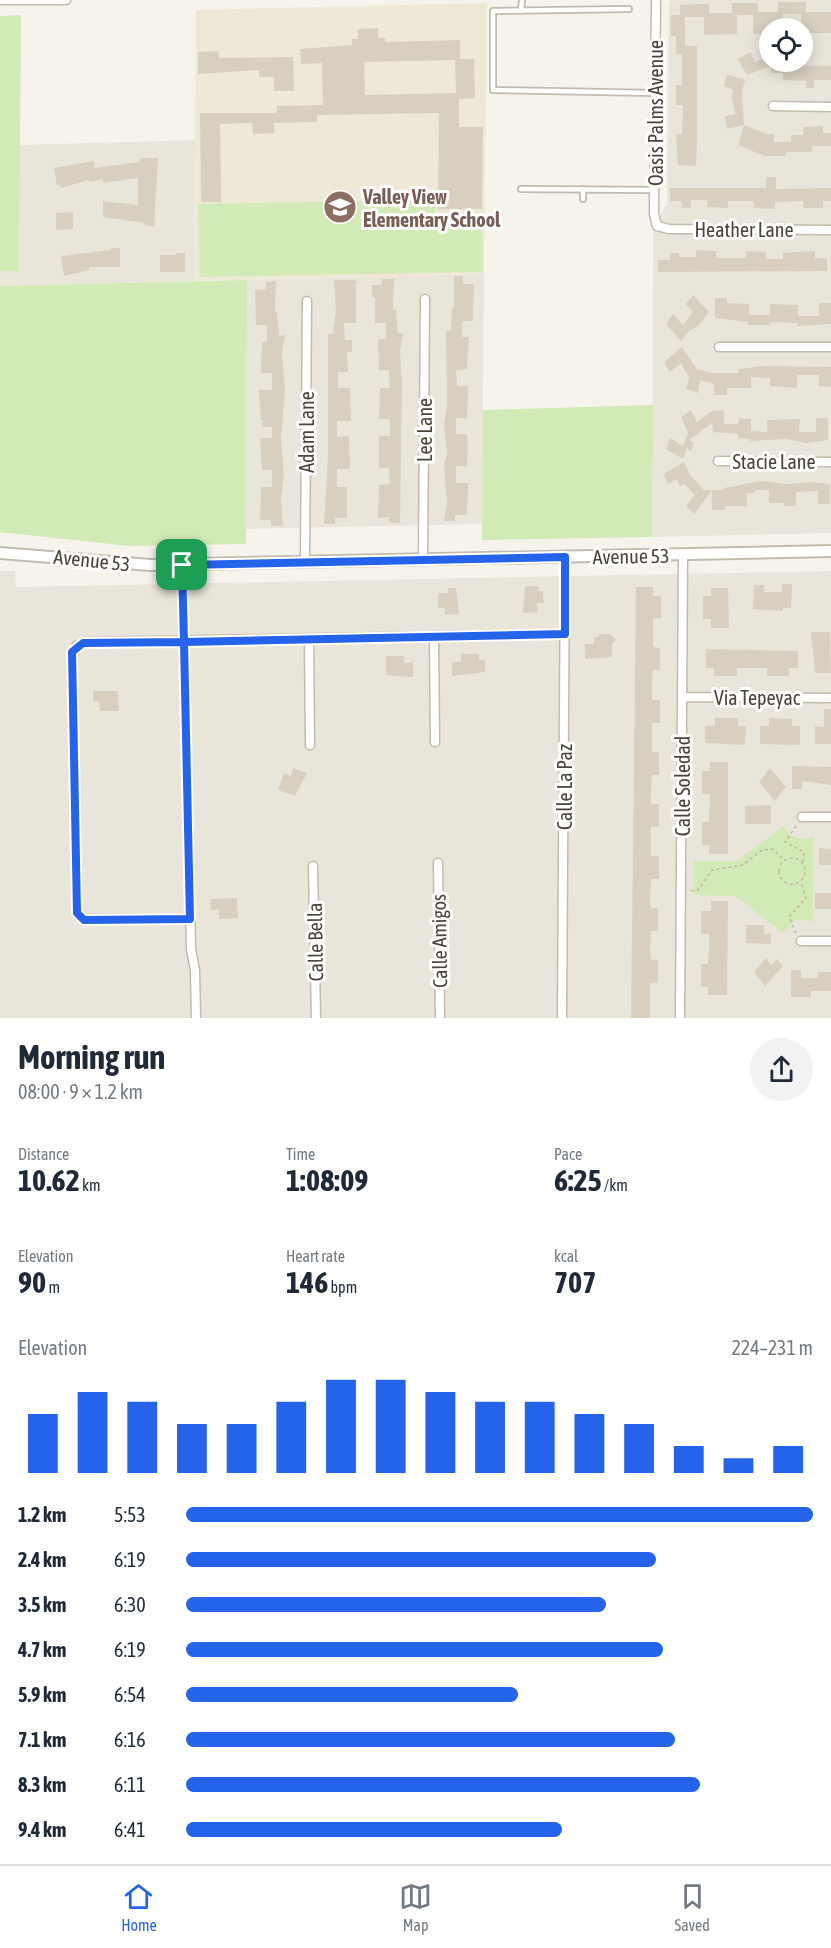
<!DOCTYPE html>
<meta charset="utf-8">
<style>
:root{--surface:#fff;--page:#f2f2f3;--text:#1f2937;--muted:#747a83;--line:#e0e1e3;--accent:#2563eb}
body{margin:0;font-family:"Asap Condensed",sans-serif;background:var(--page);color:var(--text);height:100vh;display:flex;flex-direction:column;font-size:22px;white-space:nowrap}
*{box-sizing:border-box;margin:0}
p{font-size:20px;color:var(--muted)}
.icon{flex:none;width:33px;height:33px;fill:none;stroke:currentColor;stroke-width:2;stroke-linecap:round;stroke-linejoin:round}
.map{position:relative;height:1018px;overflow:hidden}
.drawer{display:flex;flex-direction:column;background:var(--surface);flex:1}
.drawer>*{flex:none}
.controls{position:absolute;left:759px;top:18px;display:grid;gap:12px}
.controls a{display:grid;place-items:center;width:54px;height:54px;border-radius:50%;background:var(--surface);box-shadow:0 3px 15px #0003;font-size:30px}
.pin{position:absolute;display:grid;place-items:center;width:51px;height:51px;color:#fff;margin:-26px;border-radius:12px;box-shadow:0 3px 9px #0006}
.round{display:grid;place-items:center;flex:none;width:63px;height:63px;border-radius:32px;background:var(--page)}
.head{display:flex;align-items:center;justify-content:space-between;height:102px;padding:0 18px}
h1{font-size:33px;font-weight:700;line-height:45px}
.figures{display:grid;grid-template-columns:repeat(3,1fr);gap:9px;height:102px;padding:6px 18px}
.figures div{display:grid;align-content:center}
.figures b{font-size:30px;font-weight:700}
.figures small{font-size:16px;font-weight:400}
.figures p{font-size:16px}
.chart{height:168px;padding:12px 18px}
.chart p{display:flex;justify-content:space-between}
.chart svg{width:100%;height:108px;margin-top:6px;stroke:var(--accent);stroke-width:6}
ul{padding:0 18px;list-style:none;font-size:20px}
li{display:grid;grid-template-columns:96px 72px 1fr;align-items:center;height:45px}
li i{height:15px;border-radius:8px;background:var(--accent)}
.tab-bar{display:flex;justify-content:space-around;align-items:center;height:84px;border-top:2px solid var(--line);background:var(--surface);font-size:16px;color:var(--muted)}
.tab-bar a{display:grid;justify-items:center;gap:3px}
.tab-bar .on{color:var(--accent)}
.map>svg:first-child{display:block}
.residential{fill:#eae5da;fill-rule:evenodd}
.education{fill:#efe8d6}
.green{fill:#d2eab5}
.building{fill:#d8cfc1;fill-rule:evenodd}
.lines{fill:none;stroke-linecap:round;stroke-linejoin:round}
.service-casing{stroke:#c2bbae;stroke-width:8}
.minor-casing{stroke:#c2bbae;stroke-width:11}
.tertiary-casing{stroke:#c2bbae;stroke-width:14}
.path{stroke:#c4b79f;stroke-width:1.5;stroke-dasharray:3 3;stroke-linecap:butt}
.service{stroke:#fff;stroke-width:4.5}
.minor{stroke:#fff;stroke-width:8}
.tertiary{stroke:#fff;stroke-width:10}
.route-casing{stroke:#fff;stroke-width:12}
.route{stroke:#2563eb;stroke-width:8}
.labels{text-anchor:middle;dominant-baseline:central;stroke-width:6;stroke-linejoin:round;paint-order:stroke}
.street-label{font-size:20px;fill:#4b4439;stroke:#fff}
.education-label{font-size:20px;font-weight:bold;fill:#785e54;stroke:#fff;text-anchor:start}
</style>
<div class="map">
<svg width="831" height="1018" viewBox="0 0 831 1018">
<rect width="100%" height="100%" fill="#f6f3ec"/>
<path class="residential" d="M 671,0 L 831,0 L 831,533 L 652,537 L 653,228 L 667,204 L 669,3 ZM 770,28 L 802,28 L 802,62 L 770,62 Z
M 195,140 L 194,281 L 0,286 L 0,271 L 19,271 L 19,145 Z
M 484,274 L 482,524 L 246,529 L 247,280 Z
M 0,571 L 15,571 L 16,587 L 831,571 L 831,1018 L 0,1018 Z"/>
<path class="education" d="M 487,3 L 484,274 L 194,281 L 196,10 Z"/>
<path class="green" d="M 21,15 L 19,271 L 0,271 L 0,16 Z
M 435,200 L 435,215 L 482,214 L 483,272 L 200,277 L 198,204 Z
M 247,280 L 246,544 L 129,546 L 0,532 L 0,286 Z
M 653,405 L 652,537 L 482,540 L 483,410 Z
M 784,826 C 790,839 801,840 814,837 L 813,921 L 795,920 L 783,933 L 736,896 L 694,895 L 694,861 L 737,861 Z"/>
<path class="building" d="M 778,2 L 806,2 L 806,12 L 831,12 L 831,33 L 802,33 L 801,14 L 783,14 L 783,28 L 770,28 L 767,34 L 753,34 L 753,15 L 737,15 L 737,34 L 704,35 L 704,17 L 685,17 L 685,46 L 697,46 L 697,142 L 696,166 L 678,165 L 676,134 L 682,134 L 683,105 L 676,105 L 676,85 L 682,85 L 682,54 L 676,54 L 676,36 L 671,36 L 671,15 L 680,15 L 680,5 L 698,4 L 709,4 L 709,13 L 732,13 L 732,3 L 758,3 L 758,12 L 778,12 Z
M 378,28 L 378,38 L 385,38 L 385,42 L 460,40 L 460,59 L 474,59 L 475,98 L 459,99 L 459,127 L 483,127 L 482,209 L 438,209 L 439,113 L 317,115 L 317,122 L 274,123 L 274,133 L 253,134 L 252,123 L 220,124 L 221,202 L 201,202 L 200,113 L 277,113 L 277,106 L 323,105 L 322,63 L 301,64 L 300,49 L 352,45 L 352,39 L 358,39 L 358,29 ZM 455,60 L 456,93 L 365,95 L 364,62 Z
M 218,51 L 219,58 L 293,57 L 294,91 L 274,91 L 274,77 L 259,77 L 259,70 L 198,74 L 198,52 Z
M 750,52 L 755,62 L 762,59 L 764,62 L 791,62 L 791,65 L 831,66 L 831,80 L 814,80 L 814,88 L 806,88 L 806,81 L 783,80 L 783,73 L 771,73 L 771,66 L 747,75 L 738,59 Z
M 727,74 L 745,80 L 742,92 L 744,125 L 767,134 L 774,134 L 774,142 L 791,142 L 791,135 L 803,135 L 803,127 L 823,126 L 823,133 L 831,133 L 831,146 L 812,146 L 812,152 L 786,152 L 786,156 L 764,156 L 738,145 L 744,125 L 727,129 L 725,116 L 735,114 L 732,97 L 733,90 L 724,86 Z
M 140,158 L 158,158 L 154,227 L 145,225 L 145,223 L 103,217 L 103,201 L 138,205 L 138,178 L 103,183 L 103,179 L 89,182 L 89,180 L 61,188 L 60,185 L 57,186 L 54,168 L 94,161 L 95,168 L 140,162 Z
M 766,177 L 776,177 L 776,189 L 831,188 L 831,201 L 823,201 L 823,208 L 803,208 L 803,201 L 775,202 L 775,209 L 754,208 L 754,201 L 728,201 L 728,208 L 707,207 L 707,200 L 691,200 L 691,208 L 682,208 L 682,201 L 670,201 L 670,188 L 766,188 Z
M 73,212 L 73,229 L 56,230 L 56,213 Z
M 111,248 L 120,248 L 120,267 L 89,267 L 89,270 L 64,276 L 61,256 L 111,250 Z
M 696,250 L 716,251 L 716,258 L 746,258 L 746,251 L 766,252 L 766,259 L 783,259 L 783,253 L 815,251 L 815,258 L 827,258 L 827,271 L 658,272 L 658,260 L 670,260 L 670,253 L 679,253 L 679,257 L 696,257 Z
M 176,253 L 185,253 L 185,272 L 160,272 L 160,255 L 176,255 Z
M 454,276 L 463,276 L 463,284 L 474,284 L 473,321 L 462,321 L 462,337 L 469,337 L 467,369 L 456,370 L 457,386 L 468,386 L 468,398 L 467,418 L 456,418 L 456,434 L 467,434 L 468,446 L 467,466 L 456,466 L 456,483 L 468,483 L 468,495 L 466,515 L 455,515 L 455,521 L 444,521 L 447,503 L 444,465 L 447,454 L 444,424 L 447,406 L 446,331 L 451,331 L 452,309 L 454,309 Z
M 382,279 L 394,279 L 393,310 L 396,310 L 398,333 L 403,333 L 400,351 L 402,382 L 400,523 L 389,523 L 389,517 L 378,518 L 379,485 L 390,484 L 389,468 L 379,468 L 379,436 L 390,436 L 390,419 L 379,419 L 380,388 L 390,388 L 389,370 L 379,370 L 378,339 L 386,339 L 386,323 L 375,323 L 375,297 L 372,297 L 372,285 L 382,285 Z
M 334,280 L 356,280 L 356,285 L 349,286 L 356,286 L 356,323 L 344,323 L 345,340 L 352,340 L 352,352 L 347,352 L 348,372 L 338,372 L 338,388 L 350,388 L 351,421 L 337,421 L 337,437 L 349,436 L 350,469 L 337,469 L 337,487 L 347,487 L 347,518 L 335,518 L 335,524 L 324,524 L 328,457 L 328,334 L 333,334 L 336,311 Z
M 276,281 L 275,312 L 277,312 L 279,336 L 285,335 L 282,354 L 285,391 L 281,439 L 284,475 L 281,499 L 283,526 L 271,526 L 271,520 L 260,520 L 261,487 L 272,487 L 272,470 L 262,470 L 260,438 L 272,438 L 272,427 L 262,427 L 262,422 L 269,421 L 261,421 L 259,390 L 272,390 L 272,373 L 261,373 L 262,342 L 267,342 L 267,325 L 256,325 L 255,290 L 266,289 L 266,282 Z
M 693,295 L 709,312 L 698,326 L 689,331 L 681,341 L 666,324 L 673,314 L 683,325 L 693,312 L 686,304 Z
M 715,298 L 727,298 L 727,303 L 749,304 L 749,315 L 770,315 L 770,304 L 798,305 L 798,316 L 819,316 L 819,303 L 831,303 L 831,324 L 797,326 L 797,323 L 770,322 L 770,325 L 748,325 L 748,322 L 715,318 Z
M 682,347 L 697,369 L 711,373 L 738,373 L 739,369 L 763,366 L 831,367 L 831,387 L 819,386 L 819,375 L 797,375 L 797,388 L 770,386 L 770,378 L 751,377 L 751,388 L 727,388 L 727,395 L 714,395 L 714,384 L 700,380 L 698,393 L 686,389 L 689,377 L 681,363 L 670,372 L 664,362 Z
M 691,410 L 697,422 L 712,411 L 724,410 L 724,424 L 738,424 L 739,418 L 751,419 L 751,431 L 767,432 L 767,420 L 800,419 L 799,432 L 816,432 L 816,418 L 828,418 L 828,440 L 806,443 L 787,439 L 750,441 L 750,439 L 738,438 L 738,434 L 713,432 L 712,423 L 689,440 L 694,443 L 691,451 L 687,448 L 683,459 L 666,449 L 670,438 L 683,446 L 688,433 L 681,417 Z
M 684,462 L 690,475 L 704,490 L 712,490 L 694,514 L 686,506 L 695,495 L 684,484 L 680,486 L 677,479 L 668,484 L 663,474 Z
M 761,481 L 786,484 L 811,482 L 830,484 L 830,504 L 818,504 L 818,491 L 796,492 L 796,506 L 784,506 L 784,503 L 769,503 L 769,490 L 754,490 L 754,493 L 747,493 L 747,506 L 725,506 L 725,510 L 712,510 L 712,490 L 724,490 L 724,488 Z
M 782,584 L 792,584 L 791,608 L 783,608 L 783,611 L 753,609 L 754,585 L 764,585 L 764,592 L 782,592 Z
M 525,586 L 538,586 L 539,591 L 543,591 L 544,603 L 537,603 L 538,612 L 523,613 Z
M 636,587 L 653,587 L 653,596 L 661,596 L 661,618 L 653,618 L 653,647 L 660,648 L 660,670 L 653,670 L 652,679 L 652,700 L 660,700 L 660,723 L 652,723 L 652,752 L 659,752 L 659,775 L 652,775 L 651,796 L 651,804 L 659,804 L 659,827 L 651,827 L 651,856 L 659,856 L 659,879 L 651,879 L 650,900 L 651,908 L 658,908 L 658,931 L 651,931 L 650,952 L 651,960 L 658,960 L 658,983 L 650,983 L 650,1018 L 631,1018 Z
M 448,588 L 456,588 L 459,614 L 445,615 L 445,608 L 438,608 L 438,593 L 448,593 Z
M 711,588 L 728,588 L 729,628 L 711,628 L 711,619 L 703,619 L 703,596 L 711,596 Z
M 811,632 L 830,632 L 831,673 L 815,673 Z
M 599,634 L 610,634 L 616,640 L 612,644 L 612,657 L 585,659 L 585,644 L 594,644 L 594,637 L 599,637 Z
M 706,649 L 798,651 L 798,668 L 789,668 L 789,676 L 767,676 L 767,668 L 737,668 L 737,676 L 714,676 L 714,668 L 706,668 Z
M 461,654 L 479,654 L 479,660 L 485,660 L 485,672 L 452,676 L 452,662 L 461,662 Z
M 386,656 L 404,656 L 404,663 L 413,662 L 413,677 L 386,675 Z
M 93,691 L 118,691 L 119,711 L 100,711 L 99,701 L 93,701 Z
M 824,709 L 831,709 L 831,744 L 815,744 L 815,726 L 824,727 Z
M 715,718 L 738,718 L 738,726 L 746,726 L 745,745 L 705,743 L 705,726 L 715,726 Z
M 769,718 L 792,719 L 792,726 L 800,726 L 800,745 L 760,744 L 760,726 L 769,726 Z
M 710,762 L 728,762 L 728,854 L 709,854 L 709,845 L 702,845 L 702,822 L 709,822 L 710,794 L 702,794 L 702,771 L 710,771 Z
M 792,766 L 831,767 L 831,785 L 802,781 L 802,789 L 792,789 Z
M 293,768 L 307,773 L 295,796 L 278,790 L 284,773 L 291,776 Z
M 770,768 L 786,787 L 775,801 L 759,782 Z
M 771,805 L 771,824 L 745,824 L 745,806 Z
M 819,848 L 831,849 L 831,865 L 819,865 Z
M 815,893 L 831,893 L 831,909 L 815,909 Z
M 237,898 L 238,918 L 219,919 L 219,910 L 211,910 L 210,899 Z
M 711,901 L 728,901 L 727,995 L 708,995 L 708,987 L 701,987 L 701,964 L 708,964 L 709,948 L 709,934 L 701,934 L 701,911 L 711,911 Z
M 746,925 L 764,925 L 764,934 L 771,934 L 771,944 L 746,943 Z
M 766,958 L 771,965 L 777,959 L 783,966 L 765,986 L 754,972 Z
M 791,970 L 801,970 L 801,978 L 818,978 L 818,972 L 831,972 L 831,991 L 811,991 L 811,997 L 791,997 Z"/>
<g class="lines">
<defs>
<path id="service" d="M 629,9 L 493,11 L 493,90 L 655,93
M 521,11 L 522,0
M 521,189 L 653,190
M 583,189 L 583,199"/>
<path id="minor" d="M 2,0 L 66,0
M 656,0 L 654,214 L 657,226 L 669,229 L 831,230
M 773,106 L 831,107
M 719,347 L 831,347
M 718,461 L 831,462
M 423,560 L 425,299
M 305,562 L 307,301
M 182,565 L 191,949 L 195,970 L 196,1018
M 434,637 L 435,742
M 309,639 L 310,745
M 682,697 L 831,698
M 802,817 L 831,817
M 438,863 L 440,1018
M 313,866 L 316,1018
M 190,919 L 84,919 L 77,913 L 72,659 L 76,646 L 89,642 L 565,634
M 801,941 L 831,941
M 562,1018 L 565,557
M 680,1018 L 683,554"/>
<path id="tertiary" d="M 0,553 L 150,565 L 831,551"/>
</defs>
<use href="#service" class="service-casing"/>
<use href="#minor" class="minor-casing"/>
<use href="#tertiary" class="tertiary-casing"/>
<path class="path" d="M 796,826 L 785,842 L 804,852 L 803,864
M779 871a13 13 0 1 1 26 0a13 13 0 1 1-26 0Z
M 691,891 L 698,890 L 712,870 L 743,865 L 762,850 L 773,849 L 784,860
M 796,933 L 789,917 L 806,898 L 801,882"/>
<use href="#service" class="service"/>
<use href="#minor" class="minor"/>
<use href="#tertiary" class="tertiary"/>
</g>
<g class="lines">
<defs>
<path id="route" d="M 182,565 L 184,642 L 83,643 L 72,652 L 77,913 L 84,920 L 190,919 L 184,642 L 565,634 L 565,557 L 182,565"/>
</defs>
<use href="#route" class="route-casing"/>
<use href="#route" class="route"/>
</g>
<defs>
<symbol id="school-disc" viewBox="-11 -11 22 22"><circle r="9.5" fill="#8d6e63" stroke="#fff"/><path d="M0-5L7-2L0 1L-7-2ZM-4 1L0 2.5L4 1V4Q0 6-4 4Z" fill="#fff"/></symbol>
</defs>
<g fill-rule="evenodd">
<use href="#school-disc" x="321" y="188" width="38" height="38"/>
</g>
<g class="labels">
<g class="street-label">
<text transform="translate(655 113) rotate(-90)">Oasis Palms Avenue</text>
<text x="744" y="229">Heather Lane</text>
<text transform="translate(424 430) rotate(-90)">Lee Lane</text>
<text transform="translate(306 432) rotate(-90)">Adam Lane</text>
<text x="774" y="461">Stacie Lane</text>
<text transform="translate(631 556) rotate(-1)">Avenue 53</text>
<text transform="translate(92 560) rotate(6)">Avenue 53</text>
<text x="757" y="697">Via Tepeyac</text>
<text transform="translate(682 786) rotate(-90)">Calle Soledad</text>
<text transform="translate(564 787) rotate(-90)">Calle La Paz</text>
<text transform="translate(439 941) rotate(-91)">Calle Amigos</text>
<text transform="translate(315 942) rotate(-91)">Calle Bella</text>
</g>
<g class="education-label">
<text x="363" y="196">Valley View<tspan x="363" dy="23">Elementary School</tspan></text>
</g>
</g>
</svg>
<div class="controls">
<a><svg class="icon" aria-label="locate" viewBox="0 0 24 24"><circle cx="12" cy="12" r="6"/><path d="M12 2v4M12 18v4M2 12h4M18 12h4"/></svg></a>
</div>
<div class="pin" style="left:182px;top:565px;background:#1e9e55"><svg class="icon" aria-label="arrive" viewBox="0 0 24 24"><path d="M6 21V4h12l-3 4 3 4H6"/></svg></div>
</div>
<section class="drawer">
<div class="head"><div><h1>Morning run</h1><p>08:00 · 9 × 1.2 km</p></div><a class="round"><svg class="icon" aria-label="share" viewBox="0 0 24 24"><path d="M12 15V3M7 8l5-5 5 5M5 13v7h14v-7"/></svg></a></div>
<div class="figures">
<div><p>Distance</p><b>10.62<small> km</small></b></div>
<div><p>Time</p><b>1:08:09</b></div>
<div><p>Pace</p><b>6:25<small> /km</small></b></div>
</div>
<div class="figures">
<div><p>Elevation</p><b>90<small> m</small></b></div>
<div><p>Heart rate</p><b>146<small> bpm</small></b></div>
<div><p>kcal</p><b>707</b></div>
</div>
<div class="chart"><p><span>Elevation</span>224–231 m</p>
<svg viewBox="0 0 160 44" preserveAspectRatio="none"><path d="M5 44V20M15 44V11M25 44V15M35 44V24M45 44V24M55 44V15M65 44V6M75 44V6M85 44V11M95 44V15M105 44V15M115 44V20M125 44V24M135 44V33M145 44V38M155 44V33"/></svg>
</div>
<ul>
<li><b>1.2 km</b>5:53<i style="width:100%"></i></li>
<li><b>2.4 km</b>6:19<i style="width:75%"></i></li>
<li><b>3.5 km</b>6:30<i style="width:67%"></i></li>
<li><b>4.7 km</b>6:19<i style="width:76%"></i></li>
<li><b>5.9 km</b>6:54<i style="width:53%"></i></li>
<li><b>7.1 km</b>6:16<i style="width:78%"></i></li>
<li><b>8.3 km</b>6:11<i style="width:82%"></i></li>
<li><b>9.4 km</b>6:41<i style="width:60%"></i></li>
</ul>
</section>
<nav class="tab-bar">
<a class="on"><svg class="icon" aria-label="home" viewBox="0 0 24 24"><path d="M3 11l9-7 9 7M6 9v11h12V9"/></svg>Home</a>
<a><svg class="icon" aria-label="map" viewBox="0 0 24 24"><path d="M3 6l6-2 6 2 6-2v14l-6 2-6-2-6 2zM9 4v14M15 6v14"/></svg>Map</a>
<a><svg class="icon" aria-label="saved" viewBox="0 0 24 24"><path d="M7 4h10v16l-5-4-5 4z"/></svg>Saved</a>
</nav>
